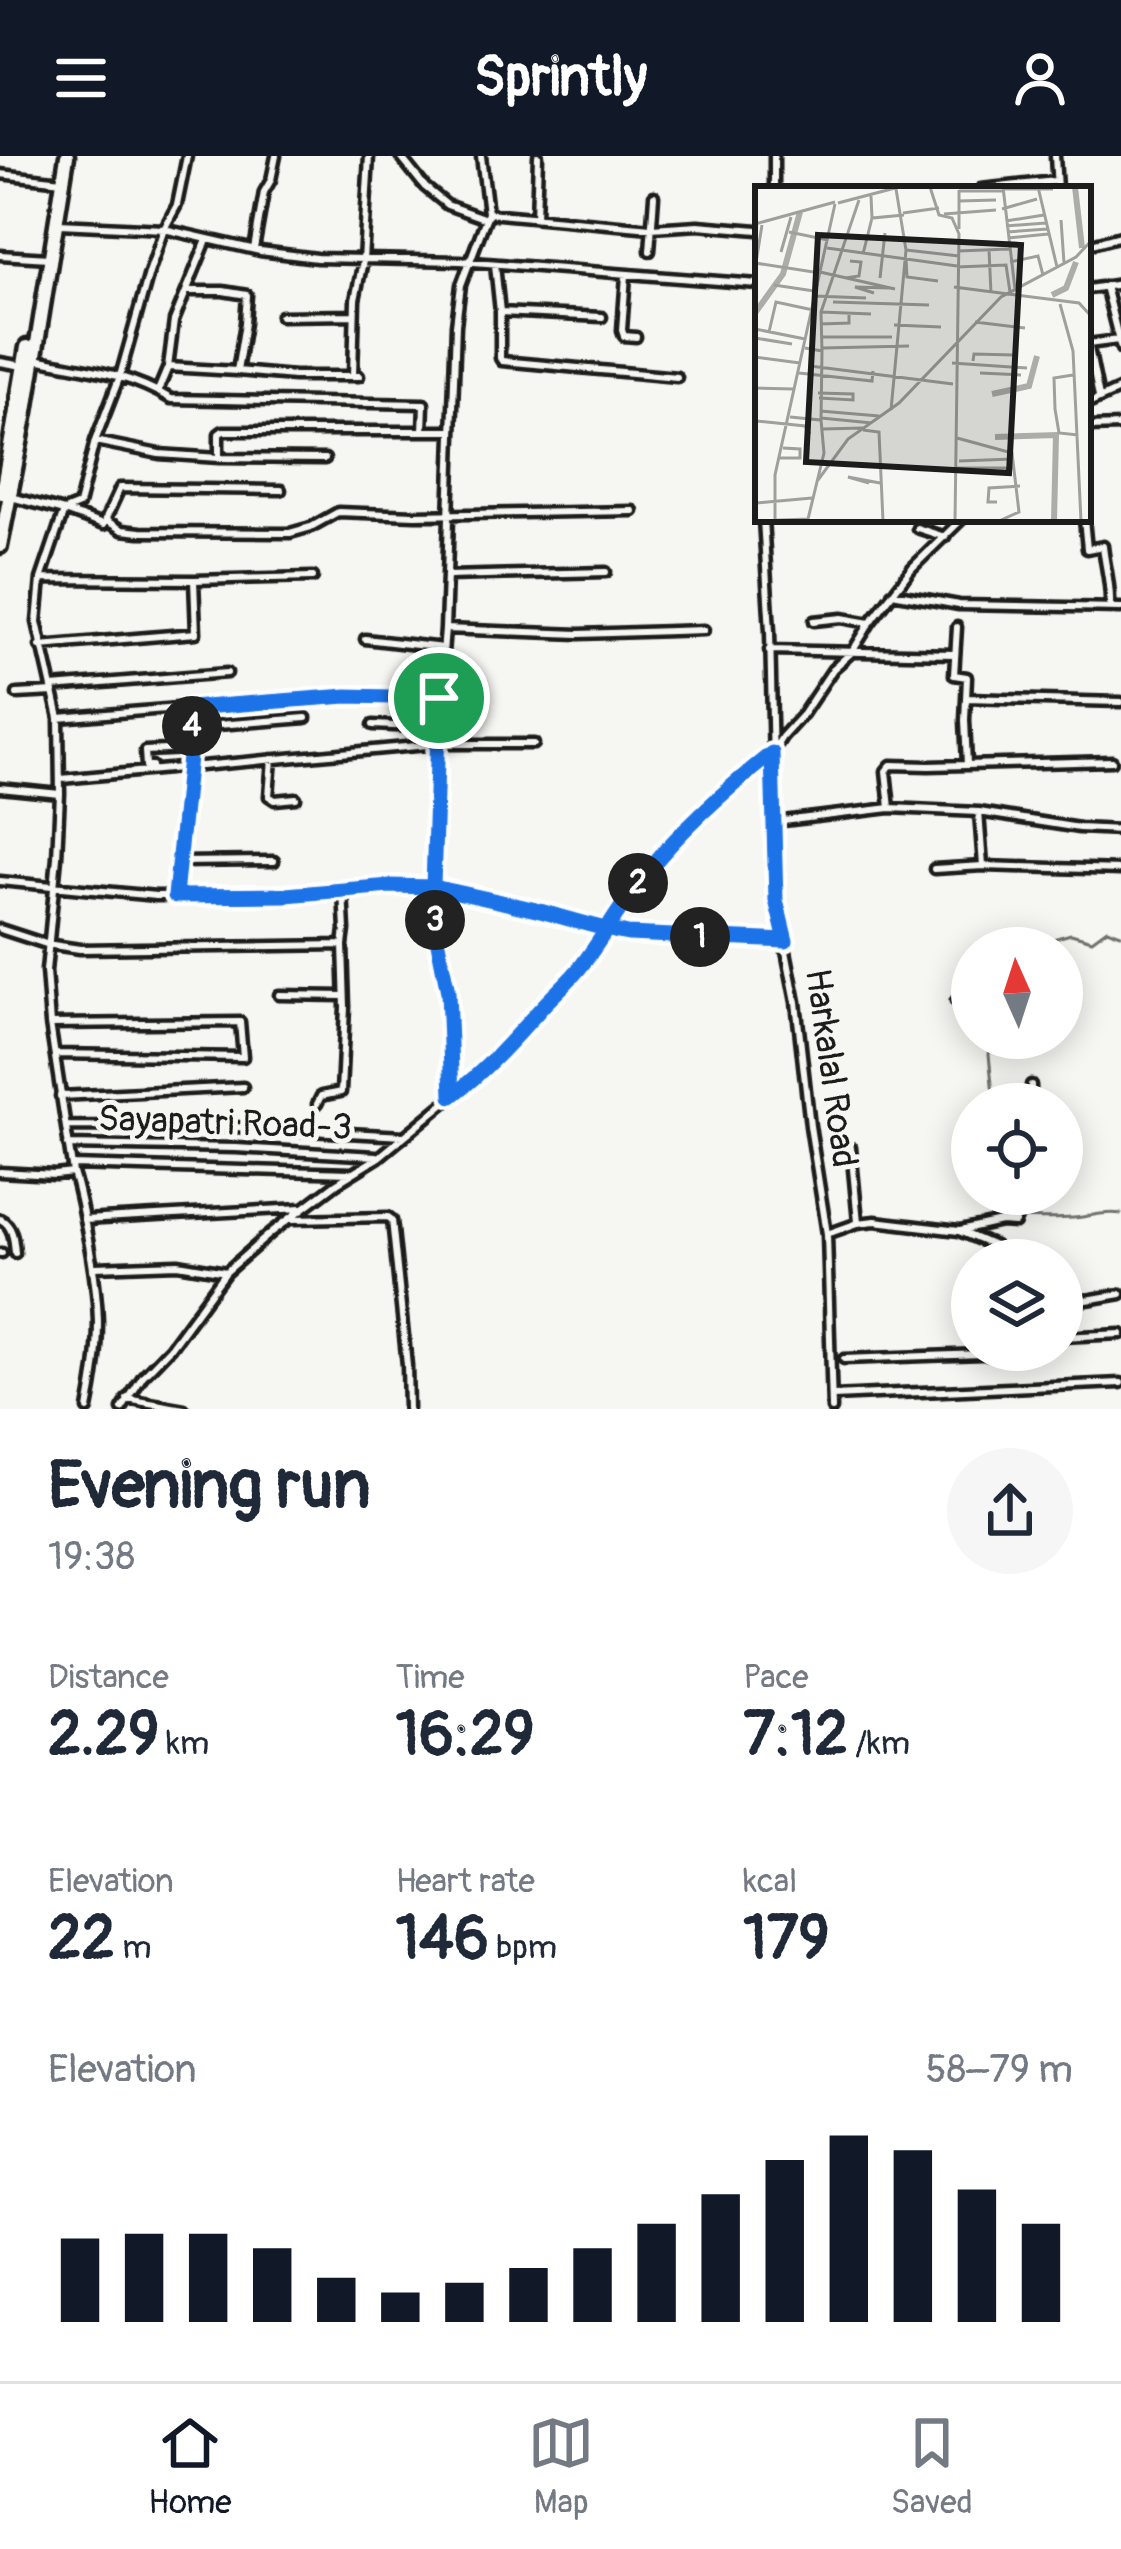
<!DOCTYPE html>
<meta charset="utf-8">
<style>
:root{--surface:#fff;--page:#f6f6f7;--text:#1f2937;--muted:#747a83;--line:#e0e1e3;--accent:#111827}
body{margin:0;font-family:Pangolin,sans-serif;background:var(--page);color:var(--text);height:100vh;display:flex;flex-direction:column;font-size:45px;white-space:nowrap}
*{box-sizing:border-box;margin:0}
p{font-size:39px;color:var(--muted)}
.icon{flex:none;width:66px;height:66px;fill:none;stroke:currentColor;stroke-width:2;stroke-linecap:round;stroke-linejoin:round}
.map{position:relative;height:1253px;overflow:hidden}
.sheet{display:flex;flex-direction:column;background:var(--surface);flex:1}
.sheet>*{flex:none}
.needle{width:78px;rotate:357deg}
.fabs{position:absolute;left:951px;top:771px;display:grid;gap:24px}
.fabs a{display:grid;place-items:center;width:132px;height:132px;border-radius:50%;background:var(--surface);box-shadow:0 6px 30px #0003;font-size:60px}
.pin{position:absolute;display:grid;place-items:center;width:102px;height:102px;color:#fff;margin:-51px;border:6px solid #fff;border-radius:50%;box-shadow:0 3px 12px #0007}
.km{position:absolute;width:60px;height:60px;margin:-30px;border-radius:50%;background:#222;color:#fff;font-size:33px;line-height:60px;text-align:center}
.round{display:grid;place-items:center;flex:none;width:126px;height:126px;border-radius:63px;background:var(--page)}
.summary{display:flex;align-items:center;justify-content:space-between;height:204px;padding:0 48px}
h1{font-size:66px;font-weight:700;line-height:90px}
.figures{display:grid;grid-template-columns:repeat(3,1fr);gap:18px;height:204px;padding:12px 48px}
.figures div{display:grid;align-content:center}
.figures b{font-size:60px;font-weight:700}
.figures small{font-size:33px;font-weight:400}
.figures p{font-size:33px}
.chart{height:336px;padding:24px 48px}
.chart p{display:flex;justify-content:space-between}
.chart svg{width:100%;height:216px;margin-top:12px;stroke:var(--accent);stroke-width:6}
header{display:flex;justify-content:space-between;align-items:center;height:156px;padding:0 48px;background:var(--accent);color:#fff;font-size:54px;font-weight:700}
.menu{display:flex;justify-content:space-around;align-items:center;height:168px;border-top:3px solid var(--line);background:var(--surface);font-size:33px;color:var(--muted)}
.menu a{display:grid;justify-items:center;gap:6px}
.menu .selected{color:var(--accent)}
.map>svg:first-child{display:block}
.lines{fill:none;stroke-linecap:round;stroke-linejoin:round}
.stream{stroke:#727271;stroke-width:3}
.street-casing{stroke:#1c1c1c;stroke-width:15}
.primary-casing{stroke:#1c1c1c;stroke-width:21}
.street{stroke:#f6f6f2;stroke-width:6}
.primary{stroke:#f6f6f2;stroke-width:12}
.route-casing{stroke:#fff;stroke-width:24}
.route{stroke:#1a73e8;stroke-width:15}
.labels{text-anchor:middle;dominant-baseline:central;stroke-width:10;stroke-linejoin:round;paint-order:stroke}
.street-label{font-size:36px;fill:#1c1c1c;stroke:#f6f6f2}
.inset-river{fill:none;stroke:#acaca9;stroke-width:6}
.inset-road{fill:none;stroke:#9f9f9c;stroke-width:3}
.view{fill:#1c1c1c;fill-opacity:0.15;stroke:#1c1c1c;stroke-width:6}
.inset-edge{fill:none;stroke:#1c1c1c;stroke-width:6}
</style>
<header><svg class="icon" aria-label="menu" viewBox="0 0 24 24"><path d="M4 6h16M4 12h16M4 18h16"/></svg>Sprintly<svg class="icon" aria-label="person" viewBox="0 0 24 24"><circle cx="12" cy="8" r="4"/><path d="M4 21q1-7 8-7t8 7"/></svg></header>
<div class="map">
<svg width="1121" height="1253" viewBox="0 0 1121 1253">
<rect width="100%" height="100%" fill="#f6f6f2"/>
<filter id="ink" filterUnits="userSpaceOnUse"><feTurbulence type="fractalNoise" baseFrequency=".00833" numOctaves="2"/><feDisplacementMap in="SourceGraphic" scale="24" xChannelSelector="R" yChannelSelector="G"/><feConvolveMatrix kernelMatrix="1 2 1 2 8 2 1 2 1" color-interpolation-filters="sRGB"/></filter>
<g filter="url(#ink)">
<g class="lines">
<path class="stream" d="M 1020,792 L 1071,778 L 1092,784 L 1107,773 L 1121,778
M 982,948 L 993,938 L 989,898 L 993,882
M 990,1038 L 994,1061 C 1020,1062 1047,1064 1073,1062 C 1090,1061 1104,1055 1121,1058"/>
<defs>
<path id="street" d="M 400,0 L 425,31 L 447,49 L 486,63
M 1055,0 L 1057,33
M 0,18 L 62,25
M 774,33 L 774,0
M 981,33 L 1055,25
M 488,57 L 651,72 L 698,69 L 758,74
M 536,62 L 538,0
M 59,68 L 164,73 L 260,95 L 317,102 L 460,105 L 758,128
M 1088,89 L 1121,80
M 254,93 L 264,36 L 271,24 L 276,0
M 650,95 L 654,40
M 0,99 L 49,102
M 495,109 L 500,156 L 500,202 L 502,205 L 677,221
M 626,119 L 622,174 L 624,180 L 636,181
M 1105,130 L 1121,193
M 1088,133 L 1121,128
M 500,156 L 602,161
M 281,160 L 354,159
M 1088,187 L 1099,241
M 1088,188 L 1118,184
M 35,203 C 84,213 126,216 171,243 L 424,248 L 423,275 L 451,275
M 0,206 L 23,210
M 168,211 L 174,165 L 207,84
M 237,215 L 294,220 L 359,220
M 353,220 L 355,144 L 363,105 L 369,0
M 158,235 L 168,211 L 237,215 L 245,167 L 247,139 L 223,135 L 187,135
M 1088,248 L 1121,233
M 1088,271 L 1121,270
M 95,285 L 159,298 L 219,302
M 325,303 L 219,302 L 219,278 L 223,275 L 423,275
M 11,341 L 64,355 L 103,369 L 120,332 L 281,334
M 763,363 L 770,475 L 776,744 L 796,846 L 810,970 L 827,1078 L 832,1253
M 1084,363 L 1087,393 L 1103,390 C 1105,410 1111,429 1110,448
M 105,364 L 122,374 L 140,376 L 290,377 L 311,371 L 338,356 L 415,359 L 633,355
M 917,372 L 945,381
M 447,420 L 606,416
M 41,423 L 194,424 L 313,421
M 892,437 L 959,449 L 1121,452
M 814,465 L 842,462 L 870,467
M 957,471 L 954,519 L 967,521 L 965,564 L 967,609
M 445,473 L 579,478 L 704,474
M 365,483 L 443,492
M 40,490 L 196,477 L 194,424
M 769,494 L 954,498
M 52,531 L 227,517
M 17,538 L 54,536
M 966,542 L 1121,546
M 190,552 L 192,571 L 306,562
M 59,562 L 284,543 L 356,540 L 439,543
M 373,569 L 437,572
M 272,603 L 269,640 L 275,644 L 296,642
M 152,610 L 146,610 L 145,595 L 188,593
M 61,623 L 438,588 L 534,588
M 0,632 L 60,638 L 57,701 L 46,815 L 50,868 L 73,1017 L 55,1019 L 0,1016
M 60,638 L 59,562 L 37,466 L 41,423 L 64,355 L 79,349 L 95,285 L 120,220 L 149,117 L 164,73 L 177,49 L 187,0
M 890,652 L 886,615 L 891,609 L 929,610 L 1112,605
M 979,656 L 983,710
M 775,666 L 890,652 L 979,656 L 1079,672 L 1121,674
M 178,706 L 274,705
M 934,713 L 983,710 L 1121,714
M 0,725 L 156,740 L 286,739 L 367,731 L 433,731 L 629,778 L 786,785
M 175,740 L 192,571
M 0,773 L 46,788 L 80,793 L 343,789 L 345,774 L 343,734
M 279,839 L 344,840
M 956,845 L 972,846
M 50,868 L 240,866 L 243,901 L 55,898
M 1031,929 L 1031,948
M 60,940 L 243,931
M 452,940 L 451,862 L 444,810 L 435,772 L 433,704 L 437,572 L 445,473 L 456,169 L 461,129 L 488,57 L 481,0
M 317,948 L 321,940 L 341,936 L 345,851 L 343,789
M 66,970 L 234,971 L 404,980
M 68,989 L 236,992 L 376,1000
M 851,992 L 858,1066
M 72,1009 L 350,1017
M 73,1017 C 79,1035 82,1054 86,1073 C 100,1144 103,1181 88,1253
M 0,1063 C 13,1069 14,1084 15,1097
M 293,1063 L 388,1061 L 392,1064 L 407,1209 L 408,1253
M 84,1064 L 302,1052
M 960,1075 L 1001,1066 L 1015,1067 L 1019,1057 L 1014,1038
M 827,1078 L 858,1067 L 875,1065 L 959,1075 L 994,1090 L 1009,1104
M 0,1097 L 2,1097
M 95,1111 L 178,1108 L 226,1116
M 1062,1140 L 1087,1144 L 1121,1138
M 1062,1181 L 1121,1178
M 844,1203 L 1009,1197 L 1009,1194
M 833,1240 L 1121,1227
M 127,1243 L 184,1253
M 122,1253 L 143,1220 L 170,1192 L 226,1116 L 272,1076 L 337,1027 L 379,1001 L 469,927 L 494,903 L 578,814 L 651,710 L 723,636 L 772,597 L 782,581 L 803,558 L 833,513 L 852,496 L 870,467 L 912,412 L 962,363"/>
<path id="primary" d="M 2,337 L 27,191
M 0,390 L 26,256 L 67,0"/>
</defs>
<use href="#street" class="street-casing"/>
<use href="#primary" class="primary-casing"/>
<use href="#street" class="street"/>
<use href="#primary" class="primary"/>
</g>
</g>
<g class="lines" filter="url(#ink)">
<defs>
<path id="route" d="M 439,542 L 433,731 C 467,738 502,746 536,754 C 567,762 597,772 628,778 L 786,785 L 776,744 L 772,597 C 729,631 686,668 651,711 C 625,742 606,777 582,809 C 571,824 556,836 544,849 C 515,881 486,914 452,940 L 448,836 L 435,772 L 433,731 L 390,730 L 286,739 L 175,740 L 192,571 L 190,552 L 347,540 L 439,542"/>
</defs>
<use href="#route" class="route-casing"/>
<use href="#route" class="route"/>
</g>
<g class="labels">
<g class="street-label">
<text transform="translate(831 912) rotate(82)">Harkalal Road</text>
<text transform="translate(225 967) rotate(2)">Sayapatri Road-3</text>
</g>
</g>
<g transform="translate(755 30)">
<rect width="336" height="336" fill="#f6f6f2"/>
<path class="inset-river" d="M 320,1 L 327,62M 297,109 L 311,102 L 321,76M 0,127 L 28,88 L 45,26M 237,208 L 274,200 L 282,170M 240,251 L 301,249 L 299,335"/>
<path class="inset-road" d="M 175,1 L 184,29 L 197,32 L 204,48 L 200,335M 248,1 L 260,103M 283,1 L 302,81M 248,3 L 298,3M 204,4 L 204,43M 204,5 L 248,5M 116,10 L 117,32 L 149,29M 204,15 L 241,14M 83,17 L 144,1M 247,23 L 282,13M 148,27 L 184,22M 189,28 L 241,24M 306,34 L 309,77M 251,35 L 289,29M 0,38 L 80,16M 251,40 L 291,37M 34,46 L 73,54M 252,46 L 292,43M 253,52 L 293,48M 72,62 L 202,80M 151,64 L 204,70M 234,64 L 236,107M 203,65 L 254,63M 26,66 L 36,31M 108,68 L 117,32M 151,73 L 152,91 L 183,95M 255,76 L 283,70 L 288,89M 0,77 L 65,87M 202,81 L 251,79 L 255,106M 0,83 L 7,39M 65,86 L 140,103M 90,92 L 104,90 L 106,76 L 95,75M 125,92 L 130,47M 19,99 L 59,105M 199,101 L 324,117 L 336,130M 119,107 L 100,101 L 135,102M 60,110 L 111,112M 78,116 L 174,119M 305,118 L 318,165 L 326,335M 66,126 L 116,128M 220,136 L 270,142M 65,138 L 94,137 L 94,128M 139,139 L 186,141M 0,143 L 50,153M 14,146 L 21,116 L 58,124M 68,151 L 137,151M 0,152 L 37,158M 68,162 L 154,160M 67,165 L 66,126 L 104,14M 0,171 L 45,177M 218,175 L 219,168 L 259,169M 197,177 L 272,182M 55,180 L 198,198M 44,187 L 117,195 L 118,185M 225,187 L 266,189M 318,189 L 299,192 L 300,223 L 304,247 L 323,249M 0,202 L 38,203M 63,207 L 98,208 L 98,214 L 64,212M 136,224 L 151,64 L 141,3M 65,225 L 124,230M 35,231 L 66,234 L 67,165 L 50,162M 66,232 L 117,237M 1,235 L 50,240 L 55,248M 68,243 L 108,242M 108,244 L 124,246 L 128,335M 202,252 L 257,267 L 264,326 L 244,335M 25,272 L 45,272 L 45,263 L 28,262M 204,275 L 258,273M 202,282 L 260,282M 63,294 L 93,253 L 144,217 L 246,111 L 321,71 L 336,55M 114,297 L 93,291 L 125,297M 242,316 L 233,316 L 234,302 L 265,300M 2,317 L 57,312M 2,335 L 53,333 L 69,267 L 66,234M 20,335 L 20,289 L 80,18"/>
<path class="view" d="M 63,49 L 266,59 L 254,287 L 51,276 Z"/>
<rect width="336" height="336" class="inset-edge"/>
</g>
</svg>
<div class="fabs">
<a><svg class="needle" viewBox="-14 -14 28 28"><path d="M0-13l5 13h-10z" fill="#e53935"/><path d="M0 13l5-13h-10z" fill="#747a83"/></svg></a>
<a><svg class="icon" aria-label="locate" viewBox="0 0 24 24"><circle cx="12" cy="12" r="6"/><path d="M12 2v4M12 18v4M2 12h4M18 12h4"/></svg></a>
<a><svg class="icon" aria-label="layers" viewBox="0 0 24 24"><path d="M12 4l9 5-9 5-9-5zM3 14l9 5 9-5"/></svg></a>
</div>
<div class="pin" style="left:439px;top:542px;background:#1e9e55"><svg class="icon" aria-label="arrive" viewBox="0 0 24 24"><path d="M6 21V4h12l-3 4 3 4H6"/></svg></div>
<b class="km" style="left:700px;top:781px">1</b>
<b class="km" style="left:638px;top:727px">2</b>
<b class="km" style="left:435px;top:764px">3</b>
<b class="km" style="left:192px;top:570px">4</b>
</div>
<section class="sheet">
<div class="summary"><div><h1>Evening run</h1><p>19:38</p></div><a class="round"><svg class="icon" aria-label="share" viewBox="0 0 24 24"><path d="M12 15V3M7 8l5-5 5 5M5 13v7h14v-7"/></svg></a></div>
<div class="figures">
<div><p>Distance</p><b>2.29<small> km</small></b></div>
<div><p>Time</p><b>16:29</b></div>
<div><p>Pace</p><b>7:12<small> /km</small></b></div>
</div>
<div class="figures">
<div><p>Elevation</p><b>22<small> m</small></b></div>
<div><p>Heart rate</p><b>146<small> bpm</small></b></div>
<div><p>kcal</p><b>179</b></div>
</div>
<div class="chart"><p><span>Elevation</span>58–79 m</p>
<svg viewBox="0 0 160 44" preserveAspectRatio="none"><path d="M5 44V27M15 44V26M25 44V26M35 44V29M45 44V35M55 44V38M65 44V36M75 44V33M85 44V29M95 44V24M105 44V18M115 44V11M125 44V6M135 44V9M145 44V17M155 44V24"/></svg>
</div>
</section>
<nav class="menu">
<a class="selected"><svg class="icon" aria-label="home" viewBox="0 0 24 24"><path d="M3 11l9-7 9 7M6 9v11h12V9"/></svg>Home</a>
<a><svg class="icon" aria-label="map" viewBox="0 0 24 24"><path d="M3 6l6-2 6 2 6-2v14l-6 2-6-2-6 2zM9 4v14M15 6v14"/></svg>Map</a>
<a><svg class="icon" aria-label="saved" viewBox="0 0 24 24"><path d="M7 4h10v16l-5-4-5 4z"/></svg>Saved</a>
</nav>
